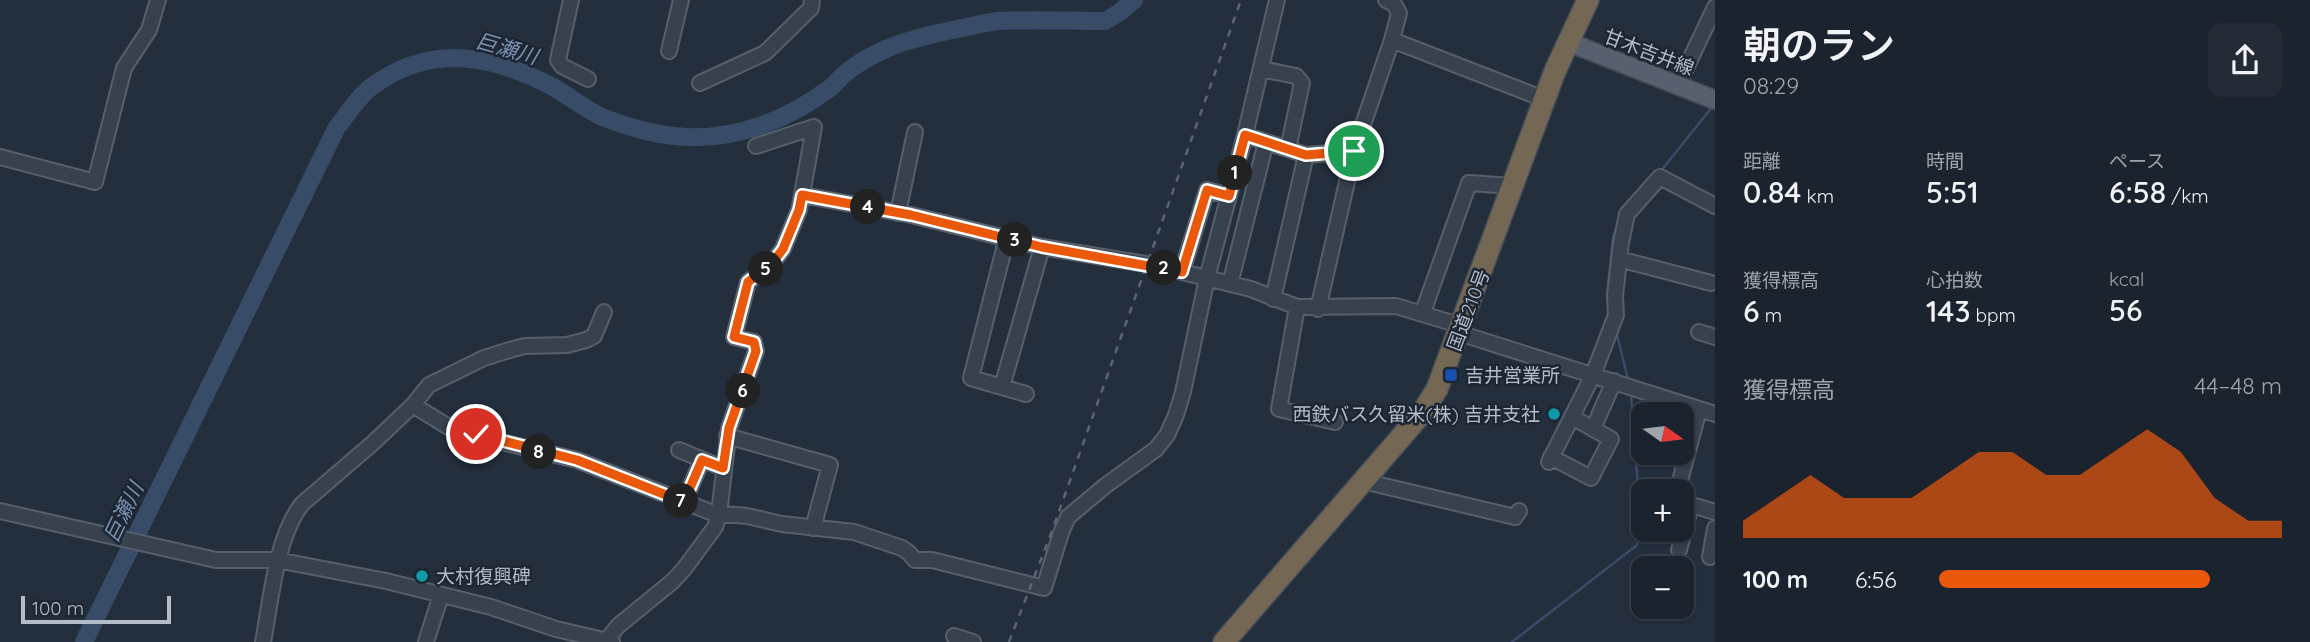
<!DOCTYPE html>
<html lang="ja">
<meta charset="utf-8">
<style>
:root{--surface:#1b232e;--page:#242b36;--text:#f1f3f6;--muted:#a0a4aa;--line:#39404a;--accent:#ea580c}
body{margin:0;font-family:Quicksand,"Noto Sans JP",sans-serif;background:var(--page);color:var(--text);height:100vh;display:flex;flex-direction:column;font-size:26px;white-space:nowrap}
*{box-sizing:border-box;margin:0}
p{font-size:23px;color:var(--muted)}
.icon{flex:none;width:38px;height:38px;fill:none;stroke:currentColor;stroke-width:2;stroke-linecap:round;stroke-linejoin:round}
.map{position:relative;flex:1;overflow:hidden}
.side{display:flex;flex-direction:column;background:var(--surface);width:595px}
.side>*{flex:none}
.needle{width:46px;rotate:104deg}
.buttons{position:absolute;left:1631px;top:402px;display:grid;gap:14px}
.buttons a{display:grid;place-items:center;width:63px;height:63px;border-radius:14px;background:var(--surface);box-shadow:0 2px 5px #0004,0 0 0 2px var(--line);font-size:35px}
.scale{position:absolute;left:21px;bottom:18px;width:150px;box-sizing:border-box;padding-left:7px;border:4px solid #b4bcc9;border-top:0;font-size:19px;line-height:24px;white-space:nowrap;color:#b4bcc9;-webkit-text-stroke:5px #1d2633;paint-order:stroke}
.pin{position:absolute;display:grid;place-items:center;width:60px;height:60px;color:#fff;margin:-30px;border:4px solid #fff;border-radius:50%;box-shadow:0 2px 7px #0007}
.km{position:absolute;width:35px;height:35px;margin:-18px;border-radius:50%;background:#222;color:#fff;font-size:19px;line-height:35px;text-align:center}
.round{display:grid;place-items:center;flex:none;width:74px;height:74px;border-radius:14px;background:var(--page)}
.head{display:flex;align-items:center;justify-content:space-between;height:119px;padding:0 28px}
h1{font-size:38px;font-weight:600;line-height:52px}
.figures{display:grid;grid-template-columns:repeat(3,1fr);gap:10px;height:119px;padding:7px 28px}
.figures div{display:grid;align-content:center}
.figures b{font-size:30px;font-weight:600}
.figures small{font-size:19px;font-weight:400}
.figures p{font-size:19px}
.chart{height:196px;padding:14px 28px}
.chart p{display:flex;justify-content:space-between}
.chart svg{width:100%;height:126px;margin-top:7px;fill:var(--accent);opacity:.7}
ul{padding:0 28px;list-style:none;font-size:23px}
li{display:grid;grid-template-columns:112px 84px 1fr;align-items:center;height:52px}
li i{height:18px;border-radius:9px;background:var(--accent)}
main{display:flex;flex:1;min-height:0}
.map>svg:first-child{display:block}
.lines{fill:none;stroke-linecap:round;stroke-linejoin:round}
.stream{stroke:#394c67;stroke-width:2.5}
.river{stroke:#394c67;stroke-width:18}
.minor-casing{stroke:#565f6c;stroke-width:18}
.major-casing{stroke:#414a57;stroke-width:21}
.highway-casing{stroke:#434c59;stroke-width:24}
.minor{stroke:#38414e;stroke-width:14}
.major{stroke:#56606e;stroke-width:18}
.highway{stroke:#746855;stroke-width:21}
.rail{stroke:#5a6575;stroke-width:2.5;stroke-dasharray:7 7;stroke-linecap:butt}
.route-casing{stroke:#fff;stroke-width:14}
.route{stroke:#ea580c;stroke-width:9}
.transit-dot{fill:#1a4fb4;stroke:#1d2633;stroke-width:2.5}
.culture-dot{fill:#0f9aa8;stroke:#1d2633;stroke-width:2.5}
.labels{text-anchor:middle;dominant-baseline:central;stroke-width:5;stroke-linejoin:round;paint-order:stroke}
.street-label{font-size:19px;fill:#b4bcc9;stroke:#1d2633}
.poi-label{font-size:19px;fill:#b4bcc9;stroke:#1d2633;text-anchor:start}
.water-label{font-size:21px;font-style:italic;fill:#7c92b1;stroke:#1d2633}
</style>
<main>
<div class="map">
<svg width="1715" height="642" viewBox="0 0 1715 642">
<rect width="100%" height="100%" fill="#242f3e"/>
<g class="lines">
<path class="stream" d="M 1660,172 L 1713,106
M 1608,301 L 1607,295 L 1613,237 L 1619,222
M 1616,331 L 1628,379
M 1512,642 L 1637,545 L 1641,528 L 1631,393"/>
<path class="river" d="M 84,642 L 337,127 C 347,115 358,97 371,87 C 432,42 492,55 555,88 C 570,97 584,108 600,116 C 626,127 659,136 687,137 C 739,139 789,119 830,88 C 835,85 837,81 841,77 C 854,65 875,53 891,47 C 913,38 934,34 957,29 C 971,27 985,22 999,21 C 1034,19 1069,21 1105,21 L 1119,13 L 1134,0"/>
<defs>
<path id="minor" d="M 571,0 L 558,60 L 562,66 L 588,79
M 1392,40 L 1544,99
M 669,51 L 681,0
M 1261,69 L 1296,76 L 1302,83 L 1288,149
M 700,83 L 765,53 L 811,8 L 812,0
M 1678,85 L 1715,7
M 1245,135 L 1306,155 L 1273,299
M 756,146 L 814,127 L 802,195
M 1306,155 L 1354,151
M 0,157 L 95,182 L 124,68 L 149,30 L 158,0
M 898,213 L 915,132
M 1619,259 L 1711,283
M 1182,272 L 1207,190 L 1229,196
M 1230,284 L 1266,142
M 1297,307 L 1279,409 L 1335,422
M 1318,309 L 1354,151 L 1392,40 L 1399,13 L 1394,4 L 1386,0
M 1423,312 L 1469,183 L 1513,186
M 1699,332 L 1715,337
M 1459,333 L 1715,414
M 1002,387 L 971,378 L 1007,237
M 1026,394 L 1002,387 L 1042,247
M 413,405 L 455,431 L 577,460 L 713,513 L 747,516 L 782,524 L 854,532 L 902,548 L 909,553 L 915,560 L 932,560 L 1044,588 L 1061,533 L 1068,517 L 1105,486 L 1156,449 L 1167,435 L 1176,415 L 1183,392 L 1207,278 L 1245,135 L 1277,0
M 1593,429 L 1614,381
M 727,436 L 830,465 L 813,528
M 679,450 L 723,468
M 1551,457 L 1591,478 L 1611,439 L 1572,417
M 1549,462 L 1593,375 L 1616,315 L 1615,296 L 1621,243 L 1627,214 L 1660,177 L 1715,206
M 1363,481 L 1515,517 L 1519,511
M 1677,492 L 1699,410
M 684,502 L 702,460
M 1682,502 L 1715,512
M 0,511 L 216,560 L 277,560 L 386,581 L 491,607 L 556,629 L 612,642
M 1679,550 L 1691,505
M 1710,557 L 1715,528
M 954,636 L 973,642
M 606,641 L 618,626 L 673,581 L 684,569 L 715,527 L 719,514 L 729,428 L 756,351 L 754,342 L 734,337 L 748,282 L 773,262 L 783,249 L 799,210 L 802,195 L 911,215 L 1042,247 L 1158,266 L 1251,289 L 1297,307 L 1396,306 L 1462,326
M 263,642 C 271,600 276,537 302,504 L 374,442 L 413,405 L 429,385 L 484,358 L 513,349 L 525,346 L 567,345 L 586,340 L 594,336 L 604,312
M 426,642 L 441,595"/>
<path id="major" d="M 1568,42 L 1715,100"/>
<path id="highway" d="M 1224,642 L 1422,413 L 1437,389 L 1555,71 L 1588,0"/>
</defs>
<use href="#minor" class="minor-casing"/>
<use href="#major" class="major-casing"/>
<use href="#highway" class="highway-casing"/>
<use href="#minor" class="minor"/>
<use href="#major" class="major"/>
<use href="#highway" class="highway"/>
<path class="rail" d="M 1009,642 L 1052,531 L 1241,0"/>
</g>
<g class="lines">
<defs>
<path id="route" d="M 476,434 L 577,460 L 684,502 L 702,460 L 723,468 L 729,428 L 756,351 L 754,342 L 734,337 L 748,282 L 773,262 L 783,249 L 799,210 L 802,195 L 911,215 L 1042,247 L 1182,272 L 1207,190 L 1229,196 L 1245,135 L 1306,155 L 1354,151"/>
</defs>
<use href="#route" class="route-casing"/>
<use href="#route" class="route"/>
</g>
<rect class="transit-dot" x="1444" y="368" width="14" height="14" rx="3.5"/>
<g class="culture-dot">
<circle cx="1554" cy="414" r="7"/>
<circle cx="422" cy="576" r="7"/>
</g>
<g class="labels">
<g class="street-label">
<text transform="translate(1649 52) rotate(21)">甘木吉井線</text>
<text transform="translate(1468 310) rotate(-69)">国道210号</text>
</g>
<g class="poi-label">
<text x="1465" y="375">吉井営業所</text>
<text x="1540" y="414" text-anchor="end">西鉄バス久留米(株) 吉井支社</text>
<text x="436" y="576">大村復興碑</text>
</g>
<g class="water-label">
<text transform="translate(507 48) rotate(16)">巨瀬川</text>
<text transform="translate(123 512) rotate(-64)">巨瀬川</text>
</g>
</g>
</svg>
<div class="buttons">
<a><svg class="needle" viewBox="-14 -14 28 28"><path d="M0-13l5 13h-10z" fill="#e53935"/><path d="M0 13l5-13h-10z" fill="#a0a4aa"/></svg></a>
<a>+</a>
<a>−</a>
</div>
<div class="scale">100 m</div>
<div class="pin" style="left:1354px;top:151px;background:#1e9e55"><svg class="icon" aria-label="arrive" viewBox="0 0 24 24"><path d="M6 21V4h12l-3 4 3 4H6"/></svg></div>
<div class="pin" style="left:476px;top:434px;background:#d93025"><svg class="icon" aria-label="check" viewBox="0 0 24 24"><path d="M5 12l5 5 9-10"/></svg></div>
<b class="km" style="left:1235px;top:173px">1</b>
<b class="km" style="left:1164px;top:268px">2</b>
<b class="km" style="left:1015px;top:240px">3</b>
<b class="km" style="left:868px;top:207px">4</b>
<b class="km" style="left:766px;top:269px">5</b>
<b class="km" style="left:743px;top:391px">6</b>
<b class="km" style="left:681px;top:501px">7</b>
<b class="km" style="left:539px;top:452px">8</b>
</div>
<section class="side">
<div class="head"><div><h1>朝のラン</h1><p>08:29</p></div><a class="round"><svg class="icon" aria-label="share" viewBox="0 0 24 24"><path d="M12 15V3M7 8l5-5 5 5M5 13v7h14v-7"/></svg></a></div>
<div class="figures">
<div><p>距離</p><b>0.84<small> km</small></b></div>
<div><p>時間</p><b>5:51</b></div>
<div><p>ペース</p><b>6:58<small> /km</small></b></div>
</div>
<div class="figures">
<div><p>獲得標高</p><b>6<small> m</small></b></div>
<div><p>心拍数</p><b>143<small> bpm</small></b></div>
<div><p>kcal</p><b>56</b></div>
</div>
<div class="chart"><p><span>獲得標高</span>44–48 m</p>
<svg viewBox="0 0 160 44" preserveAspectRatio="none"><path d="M0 44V38L10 30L20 22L30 30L40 30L50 30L60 22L70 14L80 14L90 22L100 22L110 14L120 6L130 14L140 30L150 38L160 38V44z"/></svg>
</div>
<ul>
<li><b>100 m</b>6:56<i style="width:79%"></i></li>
</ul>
</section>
</main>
